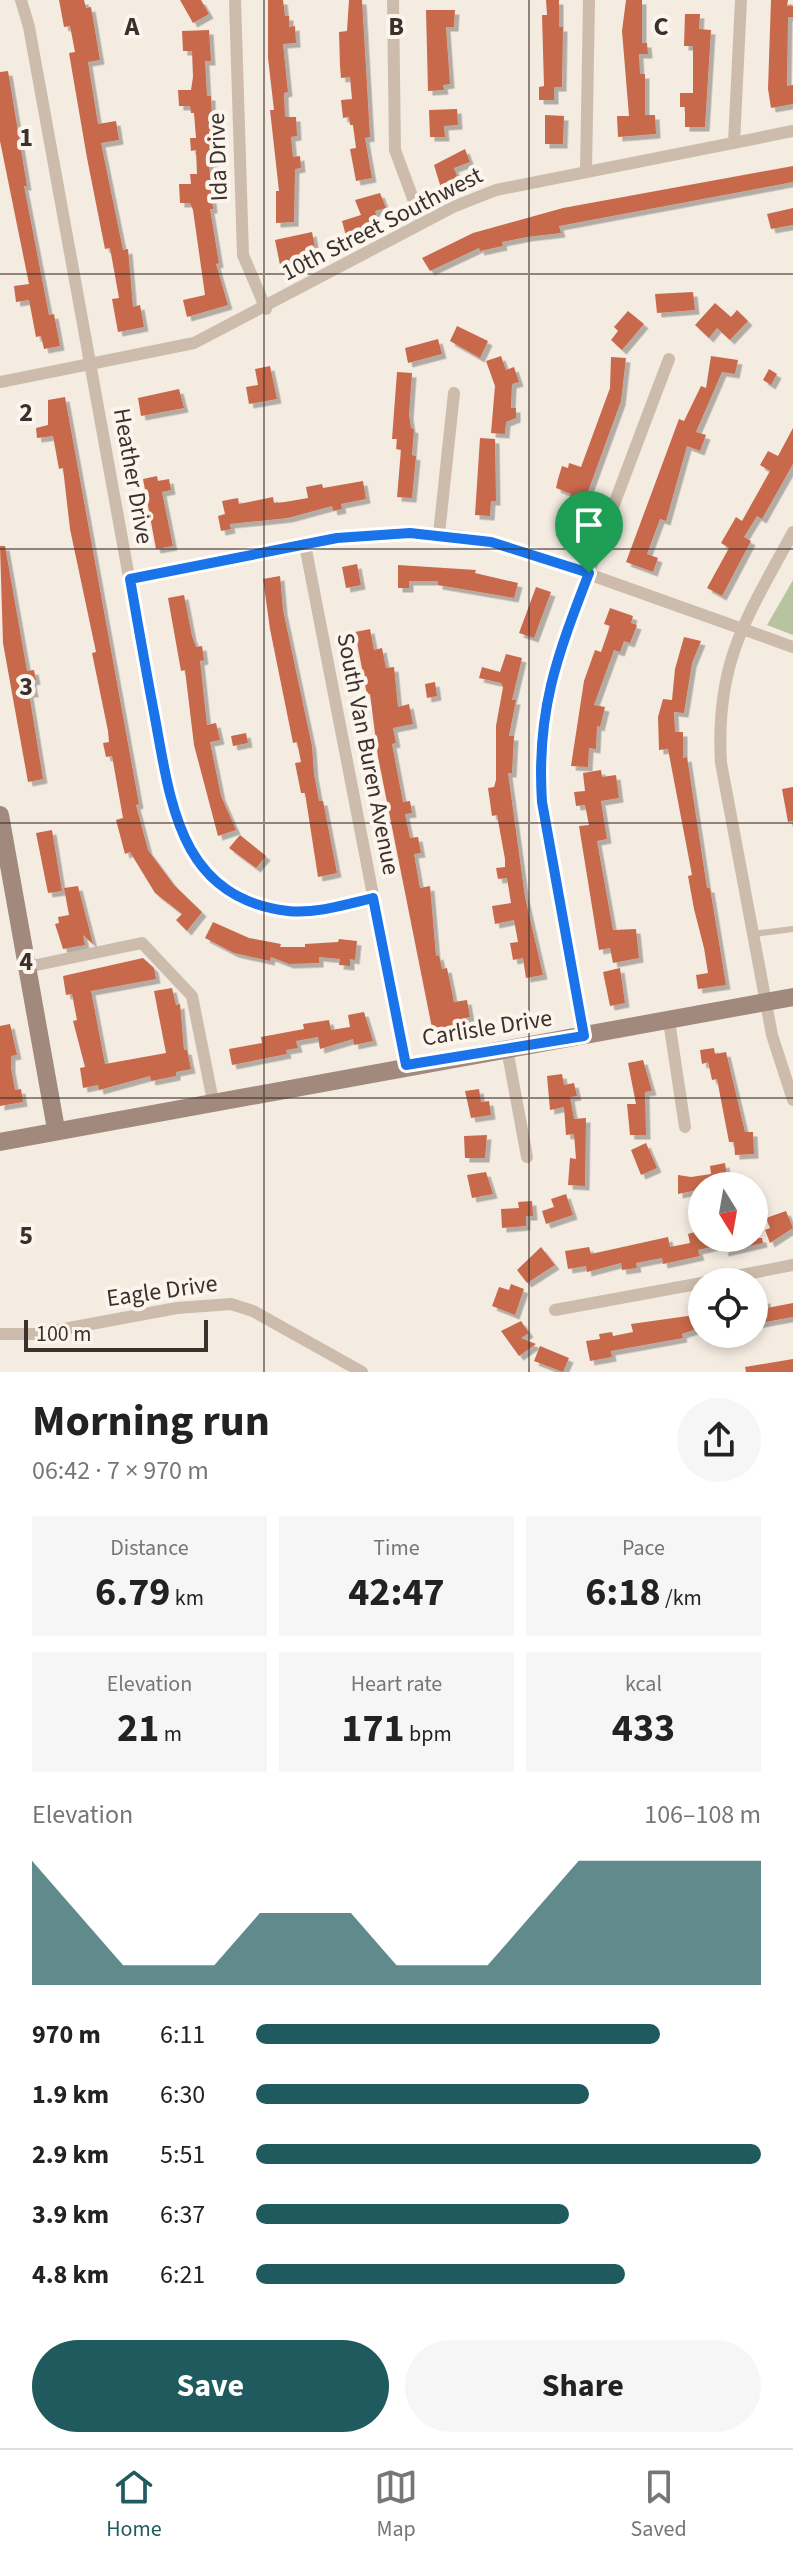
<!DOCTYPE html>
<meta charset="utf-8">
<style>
:root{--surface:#fff;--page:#f6f6f6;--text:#222;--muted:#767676;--line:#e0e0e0;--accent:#1f5a5e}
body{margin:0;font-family:"Source Sans 3",sans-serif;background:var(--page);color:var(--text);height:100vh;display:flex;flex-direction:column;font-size:30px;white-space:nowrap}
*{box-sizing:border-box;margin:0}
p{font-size:26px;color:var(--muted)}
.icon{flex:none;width:44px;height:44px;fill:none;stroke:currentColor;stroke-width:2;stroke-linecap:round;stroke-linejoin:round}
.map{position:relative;height:1372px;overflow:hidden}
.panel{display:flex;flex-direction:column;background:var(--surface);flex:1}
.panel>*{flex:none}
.needle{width:52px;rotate:169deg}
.controls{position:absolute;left:688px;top:1172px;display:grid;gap:16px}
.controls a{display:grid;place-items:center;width:80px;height:80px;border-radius:50%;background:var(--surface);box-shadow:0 4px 12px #0003;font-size:40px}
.scale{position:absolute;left:24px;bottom:20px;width:184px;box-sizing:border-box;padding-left:8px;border:4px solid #3b302b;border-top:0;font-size:22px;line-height:28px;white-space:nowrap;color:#3b302b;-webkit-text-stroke:6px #fbf5ee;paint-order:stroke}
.pin{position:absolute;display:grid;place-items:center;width:68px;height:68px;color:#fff;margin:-82px -34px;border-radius:50% 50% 50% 0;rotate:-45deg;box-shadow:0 0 8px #0007}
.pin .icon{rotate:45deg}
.round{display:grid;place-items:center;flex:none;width:84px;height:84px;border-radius:42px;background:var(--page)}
.overview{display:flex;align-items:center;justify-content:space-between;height:136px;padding:0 32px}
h1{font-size:44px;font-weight:700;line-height:60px}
.stats{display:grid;grid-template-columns:repeat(3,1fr);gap:12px;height:136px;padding:8px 32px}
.stats div{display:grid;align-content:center;border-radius:0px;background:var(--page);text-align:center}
.stats b{font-size:40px;font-weight:700}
.stats small{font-size:22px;font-weight:400}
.stats p{font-size:22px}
.chart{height:224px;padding:16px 32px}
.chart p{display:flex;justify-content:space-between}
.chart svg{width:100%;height:144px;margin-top:8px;fill:var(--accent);opacity:.7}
.action{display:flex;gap:16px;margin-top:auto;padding:16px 32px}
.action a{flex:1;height:92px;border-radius:48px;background:var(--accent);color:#fff;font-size:32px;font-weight:700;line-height:92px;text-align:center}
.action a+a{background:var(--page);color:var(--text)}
ul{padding:0 32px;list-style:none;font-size:26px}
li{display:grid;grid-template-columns:128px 96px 1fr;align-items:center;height:60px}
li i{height:20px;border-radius:10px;background:var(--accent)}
.menu{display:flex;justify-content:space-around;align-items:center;height:112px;border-top:2px solid var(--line);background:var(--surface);font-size:22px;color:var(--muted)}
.menu a{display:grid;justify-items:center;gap:4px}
.menu .selected{color:var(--accent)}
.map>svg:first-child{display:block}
.green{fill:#b8c4a0}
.building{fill:#c8694b;filter:url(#shadow)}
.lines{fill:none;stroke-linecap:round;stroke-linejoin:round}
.lane{stroke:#cdbbac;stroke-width:6}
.street{stroke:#cdbbac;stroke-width:12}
.secondary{stroke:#a18a7d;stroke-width:18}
.route-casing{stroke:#fff;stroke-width:16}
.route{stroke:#1a73e8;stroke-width:10}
.grid{fill:none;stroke:#3b302b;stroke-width:2;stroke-opacity:0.55}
.labels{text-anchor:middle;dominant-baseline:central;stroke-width:8;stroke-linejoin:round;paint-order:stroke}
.street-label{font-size:24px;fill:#3b302b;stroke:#fbf5ee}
.grid-label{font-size:26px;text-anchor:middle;font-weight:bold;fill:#3b302b;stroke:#fbf5ee;stroke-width:8;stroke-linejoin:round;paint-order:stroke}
</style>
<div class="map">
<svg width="793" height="1372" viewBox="0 0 793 1372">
<defs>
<filter id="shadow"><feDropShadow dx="4.5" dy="4.5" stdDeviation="0" flood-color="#0004"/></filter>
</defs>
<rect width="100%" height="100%" fill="#f4ebe1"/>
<path class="green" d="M 793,580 L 793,635 L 767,625 Z"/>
<path class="building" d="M 59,0 L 84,0 L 86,8 L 91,7 L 100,60 L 88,62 L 98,124 L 116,121 L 119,140 L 101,143 L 123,250 L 128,249 L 133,307 L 140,305 L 144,327 L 118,332 L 112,299 L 119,298 L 110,248 L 105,249 L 87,158 L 69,53 L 75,52 L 70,26 L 64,27 Z
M 180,0 L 201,0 L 209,14 L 193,23 Z
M 268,0 L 283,0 L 285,16 L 289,16 L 289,27 L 295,26 L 296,43 L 283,44 L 288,92 L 284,93 L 285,117 L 296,117 L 297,136 L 291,137 L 293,157 L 300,156 L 301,168 L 295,169 L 294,222 L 276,223 L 276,191 L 279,191 L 270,110 L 274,110 L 268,58 Z
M 349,0 L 362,0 L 370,137 L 365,138 L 372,178 L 356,181 L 350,149 L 356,148 L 353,125 L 350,125 L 349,117 L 343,118 L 341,100 L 352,99 L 350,77 L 341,78 L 340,66 L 339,32 L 347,31 Z
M 546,0 L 559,0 L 559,27 L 563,27 L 562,87 L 554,87 L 554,100 L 539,100 L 539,87 L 544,86 L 542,15 L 547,15 Z
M 626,0 L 642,0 L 642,43 L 647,43 L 648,54 L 639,54 L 640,74 L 645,74 L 645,115 L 655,115 L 656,134 L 618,137 L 617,116 L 629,116 L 622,31 Z
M 771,0 L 788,0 L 787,6 L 793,6 L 793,17 L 788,17 L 787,86 L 793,85 L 793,104 L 771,108 L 768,89 Z
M 426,10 L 455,10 L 454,27 L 446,27 L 450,84 L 443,85 L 444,90 L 428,91 Z
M 685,14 L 700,14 L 699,29 L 711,30 L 705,127 L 685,127 L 685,107 L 680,107 L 680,93 L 693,93 L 693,46 L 684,46 Z
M 209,30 L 211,61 L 205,61 L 207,96 L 211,96 L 214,163 L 209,163 L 213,209 L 210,209 L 219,263 L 216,264 L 228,305 L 187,317 L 183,300 L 205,295 L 193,210 L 190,203 L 180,203 L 179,184 L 191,184 L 190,174 L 197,174 L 196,150 L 191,151 L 190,138 L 196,138 L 194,113 L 191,113 L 190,106 L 179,106 L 178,90 L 191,90 L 193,77 L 192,51 L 183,51 L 182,31 Z
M 8,71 L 27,186 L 24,186 L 49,315 L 54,314 L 60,346 L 44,349 L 41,336 L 36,337 L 29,300 L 16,302 L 14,286 L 29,284 L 0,141 L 0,72 Z
M 457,109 L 458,125 L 444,126 L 445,137 L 430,137 L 429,110 Z
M 545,115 L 564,116 L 563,144 L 545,144 Z
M 465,149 L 470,162 L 454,168 L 459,181 L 441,188 L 434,165 Z
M 793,166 L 793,182 L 559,226 L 561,233 L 527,237 L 502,242 L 503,246 L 480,251 L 479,248 L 430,271 L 422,258 L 473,233 L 563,208 Z
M 380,193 L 386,208 L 375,211 L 378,220 L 361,226 L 362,232 L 346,236 L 342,221 L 361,215 L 355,200 Z
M 793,208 L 793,225 L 771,229 L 767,214 Z
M 312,232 L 316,253 L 280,265 L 275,240 Z
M 693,292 L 695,310 L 657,313 L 655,294 Z
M 715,303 L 731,317 L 737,310 L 748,321 L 730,340 L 717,328 L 709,338 L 695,325 Z
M 628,311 L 644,324 L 622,350 L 611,340 L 618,331 L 614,327 Z
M 457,326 L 488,341 L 480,358 L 450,341 Z
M 438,339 L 442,354 L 408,363 L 405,348 Z
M 501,356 L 506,370 L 514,367 L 519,382 L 512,384 L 511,408 L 516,408 L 516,418 L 506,422 L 505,434 L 491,433 L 495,386 L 486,361 Z
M 711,356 L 738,360 L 735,374 L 722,372 L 696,432 L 706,435 L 700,451 L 687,446 L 666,521 L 660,519 L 647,554 L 658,558 L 653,572 L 626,562 L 679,419 L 684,421 L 701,386 L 706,388 Z
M 611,357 L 626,358 L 621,401 L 570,541 L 556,536 L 571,494 L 556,488 L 558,479 L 562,466 L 568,468 L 569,463 L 581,467 L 610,388 Z
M 270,366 L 277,399 L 249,404 L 246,387 L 258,385 L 255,369 Z
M 769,369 L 777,374 L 771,385 L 763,380 Z
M 397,372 L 412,373 L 409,415 L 411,428 L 414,429 L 412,455 L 416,456 L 412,498 L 397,497 L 401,450 L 396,449 L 397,439 L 392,439 Z
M 179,389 L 184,408 L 141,416 L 138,398 Z
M 65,397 L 139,804 L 136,805 L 148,850 L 174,885 L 202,912 L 187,931 L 176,920 L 182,914 L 155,893 L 130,852 L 125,854 L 116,820 L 123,818 L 112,756 L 106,757 L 103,743 L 109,742 L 108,731 L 92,653 L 96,652 L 70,529 L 63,468 L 59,469 L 53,436 L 37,438 L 36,428 L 48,425 L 48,400 Z
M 793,428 L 793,464 L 762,519 L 757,516 L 744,537 L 751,541 L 722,596 L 707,588 L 729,548 L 721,543 L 736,517 L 742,521 L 770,471 L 760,465 L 768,451 L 778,456 Z
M 480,438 L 495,439 L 496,501 L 491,501 L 490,516 L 475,515 Z
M 157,476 L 158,481 L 169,479 L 171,490 L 162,492 L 173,546 L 156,549 L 143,479 Z
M 363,481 L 366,499 L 341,504 L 342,509 L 333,511 L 332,506 L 288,518 L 230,524 L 231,529 L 221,531 L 218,516 L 225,514 L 222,501 L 238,498 L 239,504 L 273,497 L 274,503 L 285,502 L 308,498 L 306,487 L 322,484 L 323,488 Z
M 0,546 L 5,546 L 27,671 L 34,670 L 36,680 L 32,681 L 34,693 L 29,693 L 43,779 L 28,782 L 3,643 Z
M 357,564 L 361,585 L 346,588 L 342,567 Z
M 398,565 L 476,570 L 475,573 L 518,583 L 514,598 L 438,585 L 438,581 L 409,581 L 409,588 L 398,588 Z
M 280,576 L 283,610 L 312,746 L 314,774 L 319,801 L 323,801 L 337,873 L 318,877 L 305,793 L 301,793 L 295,763 L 301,762 L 297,742 L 293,743 L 270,629 L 263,579 Z
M 536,587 L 551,592 L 534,638 L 519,633 Z
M 184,595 L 192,636 L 196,647 L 202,646 L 204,660 L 200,661 L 207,725 L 216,723 L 220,740 L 210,742 L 221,796 L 236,830 L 218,836 L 194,745 L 185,670 L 181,671 L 168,598 Z
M 610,608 L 633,616 L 631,623 L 637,625 L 630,643 L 624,641 L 620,652 L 614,650 L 594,705 L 605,707 L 600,727 L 597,726 L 596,749 L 589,748 L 588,767 L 571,766 L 584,681 L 595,650 L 601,652 L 610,626 L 604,624 Z
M 370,629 L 374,650 L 382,648 L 386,668 L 394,667 L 398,707 L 409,704 L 413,724 L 393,728 L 396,743 L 392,744 L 403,802 L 410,801 L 412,813 L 405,814 L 410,838 L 418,837 L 421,853 L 414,854 L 420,888 L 430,886 L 436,956 L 439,955 L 442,969 L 447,968 L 454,1002 L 467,1000 L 470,1017 L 465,1018 L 466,1025 L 432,1028 L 378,757 L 370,694 L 367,695 L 355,632 Z
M 684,637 L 701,641 L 692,663 L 684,713 L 674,712 L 675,732 L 683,732 L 683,758 L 687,757 L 707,888 L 710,888 L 726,985 L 698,989 L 696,975 L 708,973 L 704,948 L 694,909 L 688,876 L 692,875 L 668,749 L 659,750 L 658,717 L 663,699 L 672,700 L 675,669 Z
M 506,654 L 522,658 L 512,700 L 516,700 L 509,736 L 514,736 L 512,773 L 508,773 L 525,897 L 543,975 L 526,978 L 523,958 L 513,960 L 510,943 L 518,942 L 514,920 L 495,924 L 492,906 L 511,903 L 507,878 L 498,879 L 496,868 L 505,867 L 505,859 L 497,815 L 492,816 L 488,788 L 494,787 L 496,780 L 496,726 L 503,687 L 501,683 L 479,678 L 482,667 L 500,672 Z
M 435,682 L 437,696 L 427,698 L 425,684 Z
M 246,733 L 248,743 L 233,746 L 231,736 Z
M 601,770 L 602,777 L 616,775 L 619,798 L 601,801 L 607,839 L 597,841 L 613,930 L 636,929 L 639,958 L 613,963 L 610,948 L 599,950 L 579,826 L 589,825 L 585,805 L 576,806 L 574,792 L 585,791 L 583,773 Z
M 793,787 L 793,821 L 788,822 L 782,789 Z
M 52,830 L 62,891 L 48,893 L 36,833 Z
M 240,835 L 266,856 L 256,868 L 229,848 Z
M 78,886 L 93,944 L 83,935 L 85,945 L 63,949 L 55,924 L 59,923 L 58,917 L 69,915 L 64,888 Z
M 213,922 L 249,938 L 281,944 L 280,947 L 305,947 L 305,944 L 338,942 L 339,939 L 357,941 L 355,960 L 350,959 L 350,966 L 339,965 L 340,959 L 319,957 L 319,963 L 289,964 L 271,957 L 270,961 L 234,953 L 205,938 Z
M 143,958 L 154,968 L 156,979 L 91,991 L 105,1064 L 166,1053 L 154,991 L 172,988 L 176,1005 L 180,1004 L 184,1050 L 187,1050 L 191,1069 L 176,1072 L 176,1076 L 151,1081 L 150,1076 L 99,1090 L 98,1085 L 83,1088 L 80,1068 L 85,1067 L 73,1021 L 77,1020 L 72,994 L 66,995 L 63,976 Z
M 620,968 L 625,1003 L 610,1006 L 603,972 Z
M 364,1012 L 373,1041 L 354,1045 L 353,1039 L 320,1049 L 318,1037 L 296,1041 L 298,1048 L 286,1050 L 287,1054 L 232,1065 L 229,1049 L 262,1043 L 261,1037 L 304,1029 L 303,1024 L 329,1020 L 331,1030 L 350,1027 L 348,1015 Z
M 10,1024 L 17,1055 L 11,1056 L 11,1068 L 15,1090 L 21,1089 L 23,1102 L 0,1106 L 0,1026 Z
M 714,1048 L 715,1054 L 726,1052 L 745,1132 L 753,1132 L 754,1154 L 735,1155 L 734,1142 L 729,1142 L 717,1079 L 712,1080 L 708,1062 L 702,1064 L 700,1050 Z
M 643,1060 L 652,1091 L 645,1092 L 646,1135 L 630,1135 L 627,1104 L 636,1104 L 628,1063 Z
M 562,1074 L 564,1085 L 574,1083 L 577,1096 L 570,1097 L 574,1119 L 586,1118 L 585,1186 L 568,1185 L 570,1158 L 576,1159 L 574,1134 L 566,1135 L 564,1107 L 550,1110 L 547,1076 Z
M 479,1089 L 481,1102 L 489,1101 L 491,1115 L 471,1118 L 465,1091 Z
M 487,1135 L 485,1158 L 465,1158 L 464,1136 Z
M 646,1143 L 657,1168 L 641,1175 L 631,1150 Z
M 725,1163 L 728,1184 L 702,1186 L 702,1189 L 678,1194 L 678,1175 L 691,1177 L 711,1174 L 710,1166 Z
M 486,1172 L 493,1194 L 472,1198 L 467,1175 Z
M 566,1194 L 573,1215 L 546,1224 L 542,1211 L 554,1207 L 551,1199 Z
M 532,1201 L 533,1216 L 526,1216 L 526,1226 L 502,1228 L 501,1209 L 519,1208 L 518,1202 Z
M 786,1211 L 793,1228 L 770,1243 L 765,1230 L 770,1228 L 766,1218 Z
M 702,1230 L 702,1238 L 762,1238 L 763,1243 L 724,1252 L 723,1244 L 698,1250 L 700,1256 L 663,1264 L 662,1258 L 636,1263 L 637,1268 L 622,1270 L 621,1263 L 587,1272 L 586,1266 L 568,1269 L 565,1251 L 589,1247 L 591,1254 L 668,1237 L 670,1247 L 690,1243 L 688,1234 Z
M 541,1247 L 555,1265 L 527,1283 L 517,1270 Z
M 511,1284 L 524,1289 L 515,1315 L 492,1306 L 499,1287 L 509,1290 Z
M 766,1299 L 767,1308 L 793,1303 L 793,1317 L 754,1324 L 754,1301 Z
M 702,1314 L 702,1327 L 682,1334 L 683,1338 L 611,1351 L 612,1357 L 590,1361 L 586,1341 L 600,1339 L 599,1334 L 612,1332 L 613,1336 L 633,1332 L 631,1324 Z
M 521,1321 L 529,1333 L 521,1338 L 536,1344 L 519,1356 L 501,1331 Z
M 540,1346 L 569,1358 L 563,1372 L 534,1361 Z
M 793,1359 L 793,1372 L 746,1372 L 745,1367 Z"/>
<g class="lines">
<path class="lane" d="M 753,934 L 793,929"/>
<path class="street" d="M 21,0 L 29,27 L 168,792 C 182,853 229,916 300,911 C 324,910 349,903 373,898
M 235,0 L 243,255 L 266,309
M 393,0 L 395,150 L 422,223
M 734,143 L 741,0
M 586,171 L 589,0
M 0,382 L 194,343 L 453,207 L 496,190 L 793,131
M 793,532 C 747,617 715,662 721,763 L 772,1035 L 793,1100
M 439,534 L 454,393
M 305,545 L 406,1065
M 130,579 L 337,538 L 410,533 L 459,536 L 518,549 L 793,647
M 27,967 L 142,943 L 192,996 L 213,1101
M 669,1021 L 685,1127
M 584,1036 L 542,802 C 536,701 564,640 598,548 C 621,485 645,422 669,359
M 507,1049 L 527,1157
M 705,1282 L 793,1265
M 555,1310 L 702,1283
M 0,1334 L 37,1334 L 177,1308 L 231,1304 L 253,1311 L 362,1372"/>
<path class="secondary" d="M 0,815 L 56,1129
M 0,1142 L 793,997"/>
</g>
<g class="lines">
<defs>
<path id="route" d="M 410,533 L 491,542 L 589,573 C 557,656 536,711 542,802 L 584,1036 L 406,1065 L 373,898 C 347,904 316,914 288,911 C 180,898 171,805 155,718 C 146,671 138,625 130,579 L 337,538 Z"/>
</defs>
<use href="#route" class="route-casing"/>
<use href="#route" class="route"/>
</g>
<path class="grid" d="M 264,0 L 264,1372M 529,0 L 529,1372M 0,274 L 793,274M 0,549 L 793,549M 0,823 L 793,823M 0,1098 L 793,1098"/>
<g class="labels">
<g class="street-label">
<text transform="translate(218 157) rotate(-92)">Ida Drive</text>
<text transform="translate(382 224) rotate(-27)">10th Street Southwest</text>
<text transform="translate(133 476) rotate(80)">Heather Drive</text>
<text transform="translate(368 754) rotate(79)">South Van Buren Avenue</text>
<text transform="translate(487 1028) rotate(-9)">Carlisle Drive</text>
<text transform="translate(162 1291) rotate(-8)">Eagle Drive</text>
</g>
</g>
<g class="grid-label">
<text x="132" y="35">A</text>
<text x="396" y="35">B</text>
<text x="661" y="35">C</text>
<text x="26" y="146">1</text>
<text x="26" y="421">2</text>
<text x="26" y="695">3</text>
<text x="26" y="970">4</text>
<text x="26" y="1244">5</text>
</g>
</svg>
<div class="controls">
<a><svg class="needle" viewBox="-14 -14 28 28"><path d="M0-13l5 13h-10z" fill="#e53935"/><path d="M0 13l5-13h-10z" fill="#767676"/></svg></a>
<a><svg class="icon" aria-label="locate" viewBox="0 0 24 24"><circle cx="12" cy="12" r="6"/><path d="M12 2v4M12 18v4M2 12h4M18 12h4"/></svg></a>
</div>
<div class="scale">100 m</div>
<div class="pin" style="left:589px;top:573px;background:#1e9e55"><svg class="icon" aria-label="arrive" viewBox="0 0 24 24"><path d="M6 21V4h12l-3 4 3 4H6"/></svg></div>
</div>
<section class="panel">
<div class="overview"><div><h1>Morning run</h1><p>06:42 · 7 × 970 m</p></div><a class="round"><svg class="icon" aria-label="share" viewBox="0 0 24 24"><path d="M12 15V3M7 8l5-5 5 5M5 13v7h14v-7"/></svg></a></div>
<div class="stats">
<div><p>Distance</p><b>6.79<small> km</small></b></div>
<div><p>Time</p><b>42:47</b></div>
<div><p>Pace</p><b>6:18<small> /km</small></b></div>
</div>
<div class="stats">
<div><p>Elevation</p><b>21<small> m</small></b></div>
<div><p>Heart rate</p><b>171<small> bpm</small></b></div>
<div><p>kcal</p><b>433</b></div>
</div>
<div class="chart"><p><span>Elevation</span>106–108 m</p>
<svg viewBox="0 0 160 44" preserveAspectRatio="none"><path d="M0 44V6L10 22L20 38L30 38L40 38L50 22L60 22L70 22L80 38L90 38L100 38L110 22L120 6L130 6L140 6L150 6L160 6V44z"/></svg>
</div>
<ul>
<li><b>970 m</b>6:11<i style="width:80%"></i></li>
<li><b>1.9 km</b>6:30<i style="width:66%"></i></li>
<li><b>2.9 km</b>5:51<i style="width:100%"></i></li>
<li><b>3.9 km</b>6:37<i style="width:62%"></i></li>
<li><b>4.8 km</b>6:21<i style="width:73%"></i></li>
</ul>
<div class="action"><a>Save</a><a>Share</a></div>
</section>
<nav class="menu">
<a class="selected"><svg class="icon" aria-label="home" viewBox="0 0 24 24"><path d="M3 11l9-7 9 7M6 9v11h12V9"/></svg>Home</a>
<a><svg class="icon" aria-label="map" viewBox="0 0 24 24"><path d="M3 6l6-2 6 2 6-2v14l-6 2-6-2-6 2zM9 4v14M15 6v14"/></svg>Map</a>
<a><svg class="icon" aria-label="saved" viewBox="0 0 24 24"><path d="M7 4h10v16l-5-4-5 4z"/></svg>Saved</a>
</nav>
